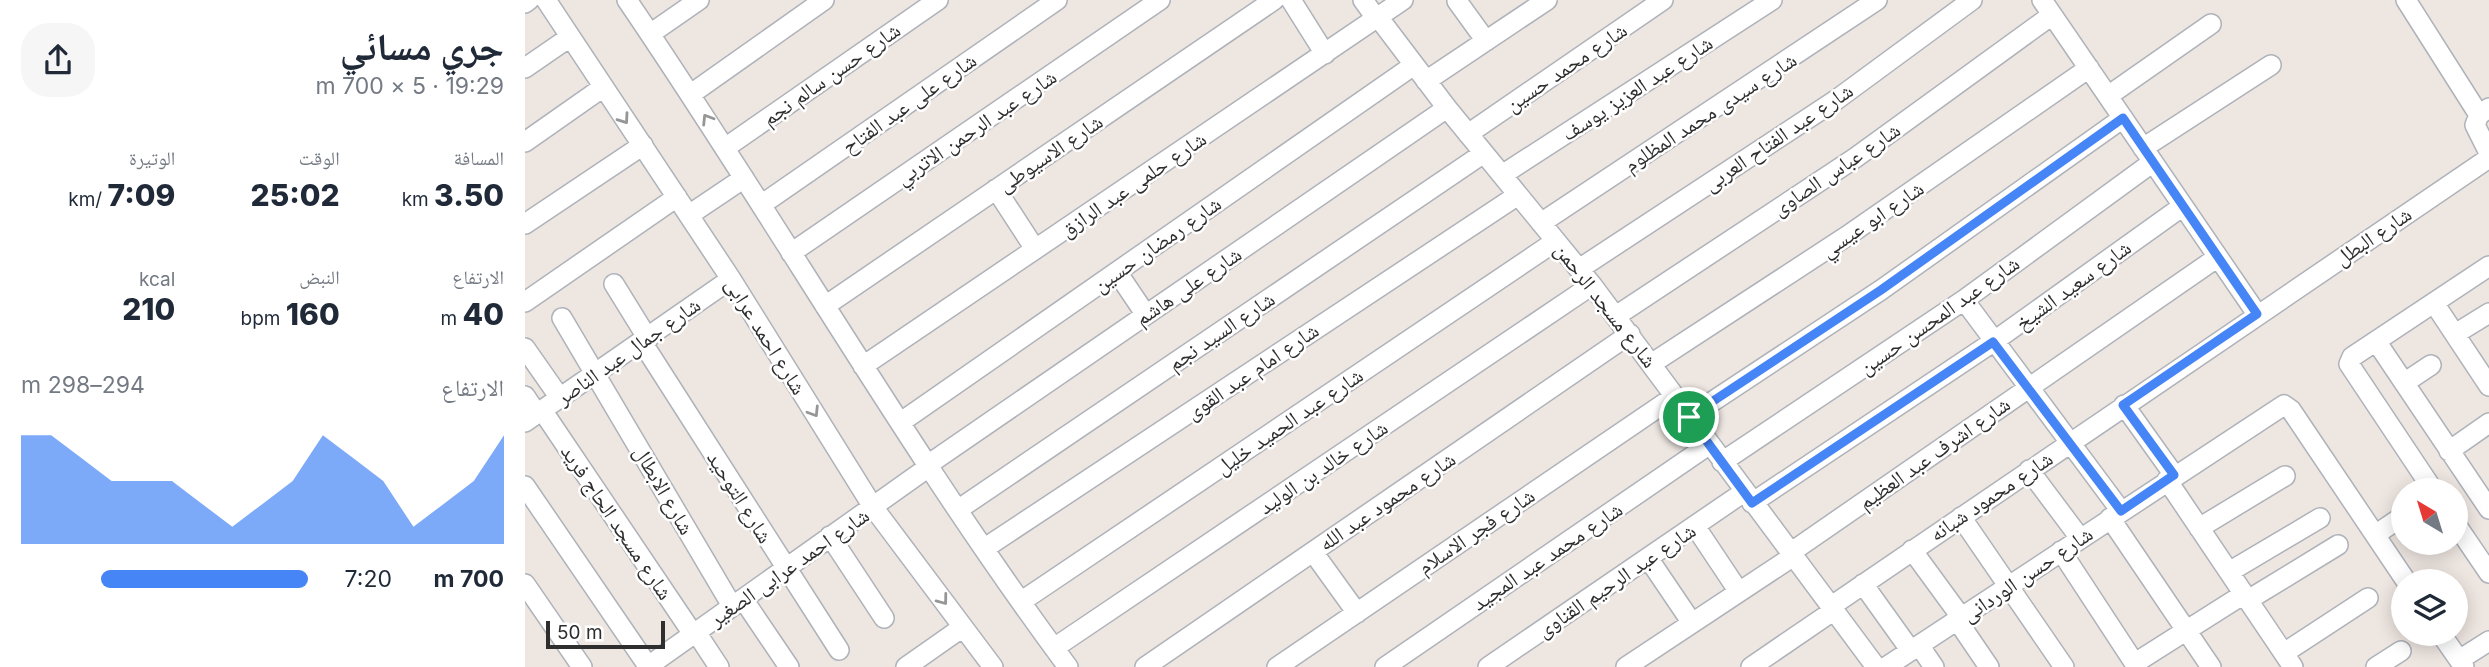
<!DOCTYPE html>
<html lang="ar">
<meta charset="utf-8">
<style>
:root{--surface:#fff;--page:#f6f6f7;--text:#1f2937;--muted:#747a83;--accent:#4685f6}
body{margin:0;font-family:Inter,"Noto Naskh Arabic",sans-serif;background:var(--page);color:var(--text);direction:rtl;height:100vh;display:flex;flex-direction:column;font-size:26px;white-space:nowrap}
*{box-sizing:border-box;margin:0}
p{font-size:23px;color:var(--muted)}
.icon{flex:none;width:38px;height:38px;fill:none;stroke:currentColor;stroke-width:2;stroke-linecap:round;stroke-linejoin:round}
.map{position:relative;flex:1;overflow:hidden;direction:ltr}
.drawer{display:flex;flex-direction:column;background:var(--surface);width:525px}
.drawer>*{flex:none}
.needle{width:46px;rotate:322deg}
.buttons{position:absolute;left:1866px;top:478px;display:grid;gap:14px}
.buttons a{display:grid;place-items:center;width:77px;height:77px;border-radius:50%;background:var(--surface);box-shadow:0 4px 18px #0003;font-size:35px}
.scale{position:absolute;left:21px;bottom:18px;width:119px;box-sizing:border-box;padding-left:7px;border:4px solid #2e2e2e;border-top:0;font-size:19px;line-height:24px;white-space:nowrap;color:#2e2e2e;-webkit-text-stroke:5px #fff;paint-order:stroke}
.pin{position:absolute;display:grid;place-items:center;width:60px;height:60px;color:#fff;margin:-30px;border:4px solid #fff;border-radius:50%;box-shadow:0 2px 7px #0007}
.round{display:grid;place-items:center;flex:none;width:74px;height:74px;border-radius:28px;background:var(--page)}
.summary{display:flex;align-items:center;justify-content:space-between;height:119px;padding:0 21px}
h1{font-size:38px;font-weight:800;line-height:52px}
.figures{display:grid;grid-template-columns:repeat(3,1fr);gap:10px;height:119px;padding:7px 21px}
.figures div{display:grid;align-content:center}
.figures b{font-size:30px;font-weight:800}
.figures small{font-size:19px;font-weight:400}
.figures p{font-size:19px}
.chart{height:196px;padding:14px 21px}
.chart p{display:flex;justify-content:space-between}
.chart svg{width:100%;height:126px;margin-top:7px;fill:var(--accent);opacity:.7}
ul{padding:0 21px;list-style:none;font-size:23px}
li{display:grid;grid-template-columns:112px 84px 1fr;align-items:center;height:52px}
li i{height:18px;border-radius:9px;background:var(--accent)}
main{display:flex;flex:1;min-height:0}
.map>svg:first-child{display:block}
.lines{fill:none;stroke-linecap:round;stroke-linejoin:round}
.minor-casing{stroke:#aeb2b9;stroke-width:22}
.minor{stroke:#fff;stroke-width:19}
.oneway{stroke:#969696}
.route-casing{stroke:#fff;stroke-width:14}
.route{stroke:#4685f6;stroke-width:9}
.labels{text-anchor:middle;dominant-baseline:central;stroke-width:5;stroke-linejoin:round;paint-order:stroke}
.street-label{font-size:21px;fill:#2e2e2e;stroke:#fff}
</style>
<main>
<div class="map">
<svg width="1964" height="667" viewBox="0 0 1964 667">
<rect width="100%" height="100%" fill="#eee6e1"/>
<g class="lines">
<defs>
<path id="minor" d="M 21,0 L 206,279 L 348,507 L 468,667
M 102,0 C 252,220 384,453 543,667
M 766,0 L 800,54
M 838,0 L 851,18
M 1517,0 L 1732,314
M 1881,0 L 1954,115
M 932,1 L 961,41
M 0,3 L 4,0
M 853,17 L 922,108 L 1067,285 L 1351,667
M 125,34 L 174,0
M 0,68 L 45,37
M 901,81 L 1022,0
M 166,94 L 299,0
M 1583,96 L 1686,24
M 1964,108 L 1954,115 L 1950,125 L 1964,153
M 943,134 L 1138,0
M 0,142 L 77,88
M 200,148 L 413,0
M 1618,148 L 1746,65
M 977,175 L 1247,0
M 471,189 L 510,249
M 236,205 L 532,0
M 164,215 L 219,178
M 1016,223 L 1352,0
M 0,224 L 118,145
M 266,253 L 635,0
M 1054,269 L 1311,100 L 1447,0
M 592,272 L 621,315
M 89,284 L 123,339
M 1439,300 L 1596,511
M 0,302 L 152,197
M 1909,303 L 1964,386
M 300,306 L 749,0
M 1091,316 L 1330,158 L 1527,15
M 37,318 L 207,606
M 1930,334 L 1964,313
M 1851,341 L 1964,509
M 117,342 L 314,650
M 0,348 L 35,398
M 1126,364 L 1322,236 L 1564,68
M 338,366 L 878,0
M 1879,383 L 1906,365
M 0,396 L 12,414
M 1599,405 L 1649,475
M 17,410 L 168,634
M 1164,417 L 1356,290 L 1598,118
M 0,422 L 206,279
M 376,422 L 889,65
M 1924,451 L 1964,423
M 1197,462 L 1439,300 L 1628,162
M 404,464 L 922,108
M 1504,470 L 1555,538
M 1642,480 L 1768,667
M 0,486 L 123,666
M 1908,490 L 1824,364 L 1827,357 L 1964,266
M 1227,503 L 1468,342 L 1658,206
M 434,509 L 959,153
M 1436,517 L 1539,667
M 1585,518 L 1686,667
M 1930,523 L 1964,573
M 1170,526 L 1214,592
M 1674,528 L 1760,476
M 1850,535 L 1878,516
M 305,536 L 359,618
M 460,548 L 993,195
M 1387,550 L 1436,617
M 1536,551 L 1612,667
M 788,552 L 832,613
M 1265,553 L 1693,257
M 1123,558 L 1167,623
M 1704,572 L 1795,518
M 0,584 L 57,667
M 1338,584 L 1386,651
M 218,599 L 264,667
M 1723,600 L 1813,545
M 497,601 L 1031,241
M 1305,607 L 1964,158
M 1432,620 L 1464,667
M 171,632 L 194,667
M 1916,634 L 1939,667
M 1394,645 L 1409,667
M 529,648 L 1067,285
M 1759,653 L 1843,598
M 1934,660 L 1964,641
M 1610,663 L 1719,594
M 122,667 L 405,466
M 381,667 L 438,627
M 620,667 L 1105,334
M 752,667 L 1150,396
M 860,667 L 1185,444
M 963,667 L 1219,492
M 1101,667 L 1267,557
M 1226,667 L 1308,611
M 1361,667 L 1759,405 L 1766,410 L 1881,581
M 1851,667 L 1876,651"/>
</defs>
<use href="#minor" class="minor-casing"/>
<use href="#minor" class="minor"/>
</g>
<defs><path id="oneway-chevron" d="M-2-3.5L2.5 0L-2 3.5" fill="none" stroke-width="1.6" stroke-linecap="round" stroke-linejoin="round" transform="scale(1.75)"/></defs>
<g class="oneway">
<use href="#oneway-chevron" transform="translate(99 119) rotate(55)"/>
<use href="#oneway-chevron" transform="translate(182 119) rotate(-122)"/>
<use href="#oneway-chevron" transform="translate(289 412) rotate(58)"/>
<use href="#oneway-chevron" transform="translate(418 600) rotate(53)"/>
</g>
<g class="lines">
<defs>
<path id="route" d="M 1598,118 L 1732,314 L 1598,405 L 1649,475 L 1596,511 L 1468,342 L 1227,503 L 1164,417 L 1356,290 Z"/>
</defs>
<use href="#route" class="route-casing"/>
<use href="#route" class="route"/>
</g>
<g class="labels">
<g class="street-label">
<text transform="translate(1041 67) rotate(-34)">شارع محمد حسين</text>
<text transform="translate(306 74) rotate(-35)">شارع حسن سالم نجم</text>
<text transform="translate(1112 88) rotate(-33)">شارع عبد العزيز يوسف</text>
<text transform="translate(384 103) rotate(-35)">شارع على عبد الفتاح</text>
<text transform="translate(1185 112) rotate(-33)">شارع سيدى محمد المظلوم</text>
<text transform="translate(451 127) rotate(-34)">شارع عبد الرحمن الاتربي</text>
<text transform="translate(1253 137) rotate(-34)">شارع عبد الفتاح العربى</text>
<text transform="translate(525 153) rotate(-34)">شارع الاسيوطى</text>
<text transform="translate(1311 169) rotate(-34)">شارع عباس الصاوى</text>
<text transform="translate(608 184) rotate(-34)">شارع حلمى عبد الرازق</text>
<text transform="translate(1347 219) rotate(-34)">شارع ابو عيسي</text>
<text transform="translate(1848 236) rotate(-34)">شارع البطل</text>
<text transform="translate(632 244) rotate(-35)">شارع رمضان حسين</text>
<text transform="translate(1548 285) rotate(-36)">شارع سعيد الشيخ</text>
<text transform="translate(663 286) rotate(-34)">شارع على هاشم</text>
<text transform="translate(1081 305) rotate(52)">شارع مسجد الرحمن</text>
<text transform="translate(1414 315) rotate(-35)">شارع عبد المحسن حسين</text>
<text transform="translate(696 331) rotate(-34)">شارع السيد نجم</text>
<text transform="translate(241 336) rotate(58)">شارع احمد عرابى</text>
<text transform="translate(103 351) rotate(-35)">شارع جمال عبد الناصر</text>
<text transform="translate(727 371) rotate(-34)">شارع امام عبد القوى</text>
<text transform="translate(764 421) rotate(-34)">شارع عبد الحميد خليل</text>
<text transform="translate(1409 453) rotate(-35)">شارع اشرف عبد العظيم</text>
<text transform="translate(798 467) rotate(-34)">شارع خالد بن الوليد</text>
<text transform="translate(139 490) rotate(60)">شارع الابطال</text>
<text transform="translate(1466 496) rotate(-34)">شارع محمود شبانه</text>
<text transform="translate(215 497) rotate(58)">شارع التوحيد</text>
<text transform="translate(862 501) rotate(-34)">شارع محمود عبد الله</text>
<text transform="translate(92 522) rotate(56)">شارع مسجد الحاج فريد</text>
<text transform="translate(951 531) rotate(-34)">شارع فجر الاسلام</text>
<text transform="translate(1022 556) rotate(-34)">شارع محمد عبد المجيد</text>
<text transform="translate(264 567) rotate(-35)">شارع احمد عرابى الصغير</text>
<text transform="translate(1502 574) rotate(-34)">شارع حسن الوردانى</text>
<text transform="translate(1091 580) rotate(-34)">شارع عبد الرحيم القناوى</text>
</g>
</g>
</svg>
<div class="buttons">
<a><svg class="needle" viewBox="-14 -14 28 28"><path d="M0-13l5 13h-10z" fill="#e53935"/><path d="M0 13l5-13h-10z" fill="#747a83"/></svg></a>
<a><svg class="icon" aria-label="layers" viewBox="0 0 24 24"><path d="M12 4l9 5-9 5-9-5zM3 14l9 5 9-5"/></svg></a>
</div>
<div class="scale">50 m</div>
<div class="pin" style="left:1164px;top:417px;background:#1e9e55"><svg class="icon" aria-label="arrive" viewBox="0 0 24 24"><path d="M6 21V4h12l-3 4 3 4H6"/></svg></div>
</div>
<section class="drawer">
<div class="summary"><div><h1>جري مسائي</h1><p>19:29 · 5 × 700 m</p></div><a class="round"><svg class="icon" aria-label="share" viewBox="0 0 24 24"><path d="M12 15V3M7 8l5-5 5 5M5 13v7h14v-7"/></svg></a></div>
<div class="figures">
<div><p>المسافة</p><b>3.50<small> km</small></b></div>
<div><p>الوقت</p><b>25:02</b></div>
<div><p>الوتيرة</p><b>7:09<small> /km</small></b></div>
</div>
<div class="figures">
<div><p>الارتفاع</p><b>40<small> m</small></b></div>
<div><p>النبض</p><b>160<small> bpm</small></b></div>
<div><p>kcal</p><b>210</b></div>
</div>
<div class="chart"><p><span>الارتفاع</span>294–298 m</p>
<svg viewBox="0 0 160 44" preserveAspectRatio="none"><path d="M0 44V6L10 6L20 14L30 22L40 22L50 22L60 30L70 38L80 30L90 22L100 6L110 14L120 22L130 38L140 30L150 22L160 6V44z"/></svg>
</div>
<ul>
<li><b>700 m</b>7:20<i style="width:72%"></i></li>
</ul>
</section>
</main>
